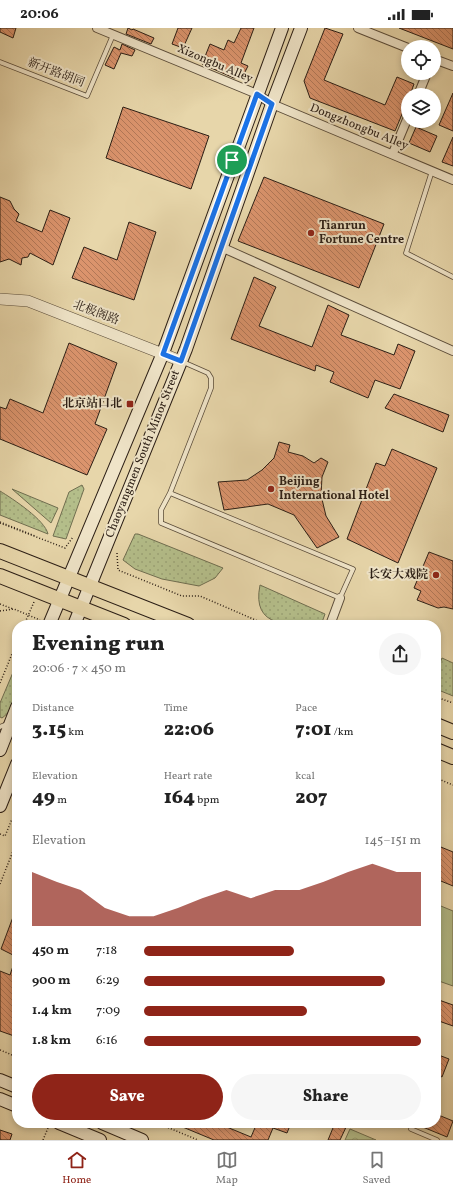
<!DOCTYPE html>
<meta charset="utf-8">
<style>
:root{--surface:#fff;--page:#f6f6f6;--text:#222;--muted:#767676;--line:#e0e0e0;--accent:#8f2418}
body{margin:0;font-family:Vollkorn,"Noto Serif SC",serif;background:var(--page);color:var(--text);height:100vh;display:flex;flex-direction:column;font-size:15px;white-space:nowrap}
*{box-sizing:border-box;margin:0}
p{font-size:13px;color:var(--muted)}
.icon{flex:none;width:22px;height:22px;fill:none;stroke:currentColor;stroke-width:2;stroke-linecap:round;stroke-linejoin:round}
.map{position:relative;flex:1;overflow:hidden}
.details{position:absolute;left:12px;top:592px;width:429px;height:508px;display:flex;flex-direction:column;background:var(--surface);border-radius:16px;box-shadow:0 2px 6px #0003}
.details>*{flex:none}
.controls{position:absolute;left:401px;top:12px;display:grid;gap:8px}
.controls a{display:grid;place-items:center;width:40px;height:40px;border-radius:50%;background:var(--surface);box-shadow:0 2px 6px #0003;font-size:20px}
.pin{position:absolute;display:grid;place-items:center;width:34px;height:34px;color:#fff;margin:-17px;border:2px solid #fff;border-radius:50%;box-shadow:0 1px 4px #0007}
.round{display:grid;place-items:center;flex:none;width:42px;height:42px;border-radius:21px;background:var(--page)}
.head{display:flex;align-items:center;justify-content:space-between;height:68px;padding:0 20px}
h1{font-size:22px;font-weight:800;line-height:30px}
.figures{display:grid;grid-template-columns:repeat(3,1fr);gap:6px;height:68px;padding:4px 20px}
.figures div{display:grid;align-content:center}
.figures b{font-size:20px;font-weight:800}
.figures small{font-size:11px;font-weight:400}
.figures p{font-size:11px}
.chart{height:112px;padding:8px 20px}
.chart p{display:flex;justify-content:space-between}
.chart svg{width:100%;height:72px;margin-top:4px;fill:var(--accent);opacity:.7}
.button{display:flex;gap:8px;margin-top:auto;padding:8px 20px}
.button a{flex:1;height:46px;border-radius:24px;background:var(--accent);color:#fff;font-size:16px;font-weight:800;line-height:46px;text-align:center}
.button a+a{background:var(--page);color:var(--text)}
ul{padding:0 20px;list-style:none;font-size:13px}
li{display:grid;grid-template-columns:64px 48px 1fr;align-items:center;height:30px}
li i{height:10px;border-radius:5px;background:var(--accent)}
.status{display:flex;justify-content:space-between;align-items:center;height:28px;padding:0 20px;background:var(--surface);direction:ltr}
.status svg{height:11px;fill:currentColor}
.menu{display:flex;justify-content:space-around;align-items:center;height:56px;border-top:1px solid var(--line);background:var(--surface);font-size:11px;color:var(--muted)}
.menu a{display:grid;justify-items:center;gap:2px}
.menu .active{color:var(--accent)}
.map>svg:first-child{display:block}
.grass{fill:url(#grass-dots);stroke:#706e50}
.forest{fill:url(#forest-crowns);stroke:#706e50}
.park{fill:#b4be8a;stroke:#706e50}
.building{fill:url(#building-back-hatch);stroke:#2b1e15}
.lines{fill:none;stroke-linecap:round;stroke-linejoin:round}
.service-casing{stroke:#5a4c3a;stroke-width:5.5}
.minor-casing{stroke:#5a4c3a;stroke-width:10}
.tertiary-casing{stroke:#5a4c3a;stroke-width:12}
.secondary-casing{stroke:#2b1e15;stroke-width:14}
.trunk-casing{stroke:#2b1e15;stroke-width:16}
.path{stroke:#2b1e15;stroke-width:1.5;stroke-dasharray:1 2;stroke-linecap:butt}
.service{stroke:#efe4c8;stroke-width:4}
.minor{stroke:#efe4c8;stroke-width:8}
.tertiary{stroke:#efe4c8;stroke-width:11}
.secondary{stroke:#efe4c8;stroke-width:12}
.trunk{stroke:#e7d6aa;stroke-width:14}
.path-bridge{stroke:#2b1e15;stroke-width:1.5;stroke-dasharray:1 2;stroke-linecap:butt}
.route-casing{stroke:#fff;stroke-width:8}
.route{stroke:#1a73e8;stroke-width:5}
.poi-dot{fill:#8f2418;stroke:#efe4c8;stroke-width:1.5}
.labels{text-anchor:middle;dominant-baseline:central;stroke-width:4;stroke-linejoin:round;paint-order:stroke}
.street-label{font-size:12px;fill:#2b1e15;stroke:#efe4c8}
.poi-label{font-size:12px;font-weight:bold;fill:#2b1e15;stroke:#efe4c8;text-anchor:start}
</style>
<div class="status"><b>20:06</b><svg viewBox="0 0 49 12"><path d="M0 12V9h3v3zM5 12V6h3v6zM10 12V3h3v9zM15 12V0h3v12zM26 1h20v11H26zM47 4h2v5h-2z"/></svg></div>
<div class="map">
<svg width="453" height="1112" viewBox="0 0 453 1112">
<defs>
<pattern id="grass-dots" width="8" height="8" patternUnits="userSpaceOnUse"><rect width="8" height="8" fill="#b4be8a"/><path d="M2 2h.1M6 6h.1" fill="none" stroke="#9ba376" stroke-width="1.8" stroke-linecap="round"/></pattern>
<pattern id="forest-crowns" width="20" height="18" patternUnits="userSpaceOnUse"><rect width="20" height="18" fill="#b4be8a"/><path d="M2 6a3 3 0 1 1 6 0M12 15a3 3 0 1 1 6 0" fill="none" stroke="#9ba376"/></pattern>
<pattern id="building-back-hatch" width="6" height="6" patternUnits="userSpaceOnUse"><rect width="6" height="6" fill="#db946d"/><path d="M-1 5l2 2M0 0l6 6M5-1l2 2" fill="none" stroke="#b27858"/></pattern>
</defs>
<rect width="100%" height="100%" fill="#e7d6aa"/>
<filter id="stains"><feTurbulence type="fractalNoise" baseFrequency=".005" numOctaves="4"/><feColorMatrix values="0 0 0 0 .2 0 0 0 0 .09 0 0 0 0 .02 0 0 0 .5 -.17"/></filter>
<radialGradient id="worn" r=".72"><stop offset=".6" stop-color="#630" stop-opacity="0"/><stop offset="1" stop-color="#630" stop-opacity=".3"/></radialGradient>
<path class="grass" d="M 82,457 L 84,461 L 66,511 L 53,508 L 69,464 Z
M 12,461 L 58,480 L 51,495 Z
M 0,463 C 13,471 45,492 48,506 L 0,487 Z
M 135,506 L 138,506 L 223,540 L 215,550 L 199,558 L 162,551 L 135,541 L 123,532 Z
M 260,557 L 325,586 L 321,597 C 290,597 251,601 260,557 Z
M 442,630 L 453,635 L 453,668 L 436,661 L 436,644 Z
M 17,635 C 17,651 18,680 2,690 L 0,689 L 0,675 Z"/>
<path class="forest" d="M 350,1101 L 376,1112 L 345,1112 Z"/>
<path class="park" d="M 436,876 L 453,883 L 453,958 L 436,952 Z"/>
<path class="building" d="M 0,0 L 16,0 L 13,10 L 0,4 Z
M 128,0 L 132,2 L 133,1 L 154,10 L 151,16 L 126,6 Z
M 178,0 L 192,0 L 183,20 L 172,16 Z
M 241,0 L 254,0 L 241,35 L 248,38 L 243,48 L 234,50 L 202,36 L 210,16 L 224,22 L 228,12 L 234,15 Z
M 325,0 L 343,6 L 324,52 L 385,77 L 397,49 L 414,56 L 410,67 L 408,67 L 408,72 L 395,103 L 310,70 L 304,53 Z
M 399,0 L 453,0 L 453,21 Z
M 122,16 L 135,22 L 132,28 L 121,25 L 114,41 L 105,37 L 114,19 L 120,22 Z
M 453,65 L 453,103 L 439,97 Z
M 123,79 L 209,108 L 191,161 L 106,130 Z
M 416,99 L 437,108 L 430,124 L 409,115 Z
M 453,109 L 453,138 L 442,134 Z
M 264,149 L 384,196 L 359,260 L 238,213 Z
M 0,169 L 10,173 L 14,181 L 19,186 L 16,193 L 42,204 L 50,182 L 70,190 L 53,237 L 30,225 L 28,229 L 22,230 L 21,237 L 9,231 L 0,234 Z
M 129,194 L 156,204 L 134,272 L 72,250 L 84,219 L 117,232 Z
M 254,249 L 276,259 L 259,298 L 312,319 L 328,277 L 349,287 L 341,307 L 394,327 L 398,316 L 415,323 L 400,361 L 375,352 L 368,370 L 330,354 L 334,344 L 316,337 L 315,343 L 231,311 Z
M 69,315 L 117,335 L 95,396 L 107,401 L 87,447 L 0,411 L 0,379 L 6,381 L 10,371 L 43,385 Z
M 394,366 L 449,387 L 443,404 L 385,380 Z
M 279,414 L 290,417 L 288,424 L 303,428 L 314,435 L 321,430 L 328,434 L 322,449 L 321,467 L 326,488 L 339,509 L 317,520 L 294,487 L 268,476 L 224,482 L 218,454 L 247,452 L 262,442 L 274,430 Z
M 392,421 L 437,440 L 398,535 L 347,511 L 376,435 L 385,438 Z
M 429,524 L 453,533 L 453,581 L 444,579 L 438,580 L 417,572 L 421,563 L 414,560 Z
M 436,817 L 453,824 L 453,858 L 436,851 Z
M 16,881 L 17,881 L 17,929 L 1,921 Z
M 16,929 L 17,930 L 17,1009 L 0,1003 L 0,943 L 10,947 Z
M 436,971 L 453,977 L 453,998 L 436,992 Z
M 436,1026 L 449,1031 L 442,1049 L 436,1046 Z
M 436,1086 L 453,1093 L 447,1109 L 413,1095 L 436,1095 Z
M 173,1095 L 217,1095 L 251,1109 L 257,1095 L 291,1095 L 287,1105 L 273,1100 L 268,1112 L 214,1112 Z
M 335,1095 L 348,1095 L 340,1112 L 328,1112 Z
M 0,1102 L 12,1106 L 10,1112 L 0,1112 Z"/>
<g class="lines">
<defs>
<path id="service" d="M 0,34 L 87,68 L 113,7
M 432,143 L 406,225 L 453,249
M 170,465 L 353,541 L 340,570 L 161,495 L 161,482 L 170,465 L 211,360 L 211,350 L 208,345 L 183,334
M 0,699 L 7,696
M 411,1101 L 437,1112"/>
<path id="minor" d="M 97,0 L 257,66 L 272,76 L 453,152
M 358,0 L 408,20
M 434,31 L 453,38
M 418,67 L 427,45
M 393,125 L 408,89
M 221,219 L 453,323
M 330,597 L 340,570"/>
<path id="tertiary" d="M 0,271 L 28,273 L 181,333"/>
<path id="secondary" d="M 49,597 L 163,325 L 282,0
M 74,597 L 186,321 L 272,76 L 301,0
M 0,722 L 17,679
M 0,778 L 17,736
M 0,1052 L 17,1059
M 0,1071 L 17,1078
M 59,1095 L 100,1112
M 102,1095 L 142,1112"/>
<path id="trunk" d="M 0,523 L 188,597
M 0,548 L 124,597
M 436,697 L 453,704
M 436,722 L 453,729"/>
</defs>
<use href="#service" class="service-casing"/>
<use href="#minor" class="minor-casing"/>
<use href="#tertiary" class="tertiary-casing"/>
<use href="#secondary" class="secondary-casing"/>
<use href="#trunk" class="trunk-casing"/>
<path class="path" d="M 0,494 L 35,508
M 0,495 L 65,520 L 73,509
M 117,525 L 118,542 L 182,568 L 200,568 L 267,597
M 0,576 L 13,581
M 0,583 L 14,581 L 40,592
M 24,597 L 34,574
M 0,655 L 17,614
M 436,669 L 453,675
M 436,750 L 453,757
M 0,806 L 5,808 L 12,791 L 17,793
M 0,856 L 17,813
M 0,1022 L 17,1029
M 157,1095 L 198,1112"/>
<use href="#service" class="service"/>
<use href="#minor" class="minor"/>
<use href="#tertiary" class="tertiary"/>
<use href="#secondary" class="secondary"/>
<use href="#trunk" class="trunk"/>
<path class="path-bridge" d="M 43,1112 L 50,1095"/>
</g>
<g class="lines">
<defs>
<path id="route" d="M 257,66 L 272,76 L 181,333 L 163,326 Z"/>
</defs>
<use href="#route" class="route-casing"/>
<use href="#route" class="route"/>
</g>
<g class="poi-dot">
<circle cx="311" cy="205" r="4"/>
<rect x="126" y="372" width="8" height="8" rx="2"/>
<circle cx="271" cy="461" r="4"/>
<circle cx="436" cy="547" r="4"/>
</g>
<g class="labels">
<g class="street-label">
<text transform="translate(215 36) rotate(23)">Xizongbu Alley</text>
<text transform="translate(56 45) rotate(21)">新开路胡同</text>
<text transform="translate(359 99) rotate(22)">Dongzhongbu Alley</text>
<text transform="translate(96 285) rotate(21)">北极阁路</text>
<text transform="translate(143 426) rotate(-68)">Chaoyangmen South Minor Street</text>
</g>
<g class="poi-label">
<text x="319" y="198">Tianrun<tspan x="319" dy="14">Fortune Centre</tspan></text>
<text x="122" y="376" text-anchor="end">北京站口北</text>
<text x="279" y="454">Beijing<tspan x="279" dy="14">International Hotel</tspan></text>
<text x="428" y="547" text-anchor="end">长安大戏院</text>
</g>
</g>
<rect width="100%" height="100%" filter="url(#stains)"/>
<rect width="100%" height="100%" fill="url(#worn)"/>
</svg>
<div class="controls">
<a><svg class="icon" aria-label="locate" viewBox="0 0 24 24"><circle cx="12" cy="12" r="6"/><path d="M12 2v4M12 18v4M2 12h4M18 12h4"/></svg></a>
<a><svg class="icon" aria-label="layers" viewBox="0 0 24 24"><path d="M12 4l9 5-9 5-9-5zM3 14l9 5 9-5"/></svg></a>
</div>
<div class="pin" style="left:232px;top:132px;background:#1e9e55"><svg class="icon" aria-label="arrive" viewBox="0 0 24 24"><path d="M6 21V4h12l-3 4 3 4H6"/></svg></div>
<section class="details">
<div class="head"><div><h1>Evening run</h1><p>20:06 · 7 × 450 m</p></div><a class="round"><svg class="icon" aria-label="share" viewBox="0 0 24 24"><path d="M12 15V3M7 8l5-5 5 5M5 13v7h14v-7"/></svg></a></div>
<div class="figures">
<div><p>Distance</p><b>3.15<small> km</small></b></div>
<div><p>Time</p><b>22:06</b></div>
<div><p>Pace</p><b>7:01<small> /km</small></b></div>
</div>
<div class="figures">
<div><p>Elevation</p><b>49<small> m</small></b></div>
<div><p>Heart rate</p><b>164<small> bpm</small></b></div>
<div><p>kcal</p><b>207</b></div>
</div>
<div class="chart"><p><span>Elevation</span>145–151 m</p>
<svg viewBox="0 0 160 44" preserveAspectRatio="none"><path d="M0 44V11L10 17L20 22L30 33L40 38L50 38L60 33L70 27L80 22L90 27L100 22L110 22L120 17L130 11L140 6L150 11L160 11V44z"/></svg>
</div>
<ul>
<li><b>450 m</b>7:18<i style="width:54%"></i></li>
<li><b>900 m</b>6:29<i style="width:87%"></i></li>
<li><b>1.4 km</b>7:09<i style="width:59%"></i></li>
<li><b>1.8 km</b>6:16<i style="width:100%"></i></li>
</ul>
<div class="button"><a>Save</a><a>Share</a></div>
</section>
</div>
<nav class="menu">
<a class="active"><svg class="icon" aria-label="home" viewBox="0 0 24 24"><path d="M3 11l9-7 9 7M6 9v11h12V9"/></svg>Home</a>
<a><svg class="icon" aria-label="map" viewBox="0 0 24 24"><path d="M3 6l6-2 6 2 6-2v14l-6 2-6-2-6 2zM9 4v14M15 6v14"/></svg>Map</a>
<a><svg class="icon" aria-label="saved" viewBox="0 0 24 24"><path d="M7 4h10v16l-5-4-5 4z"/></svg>Saved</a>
</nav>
